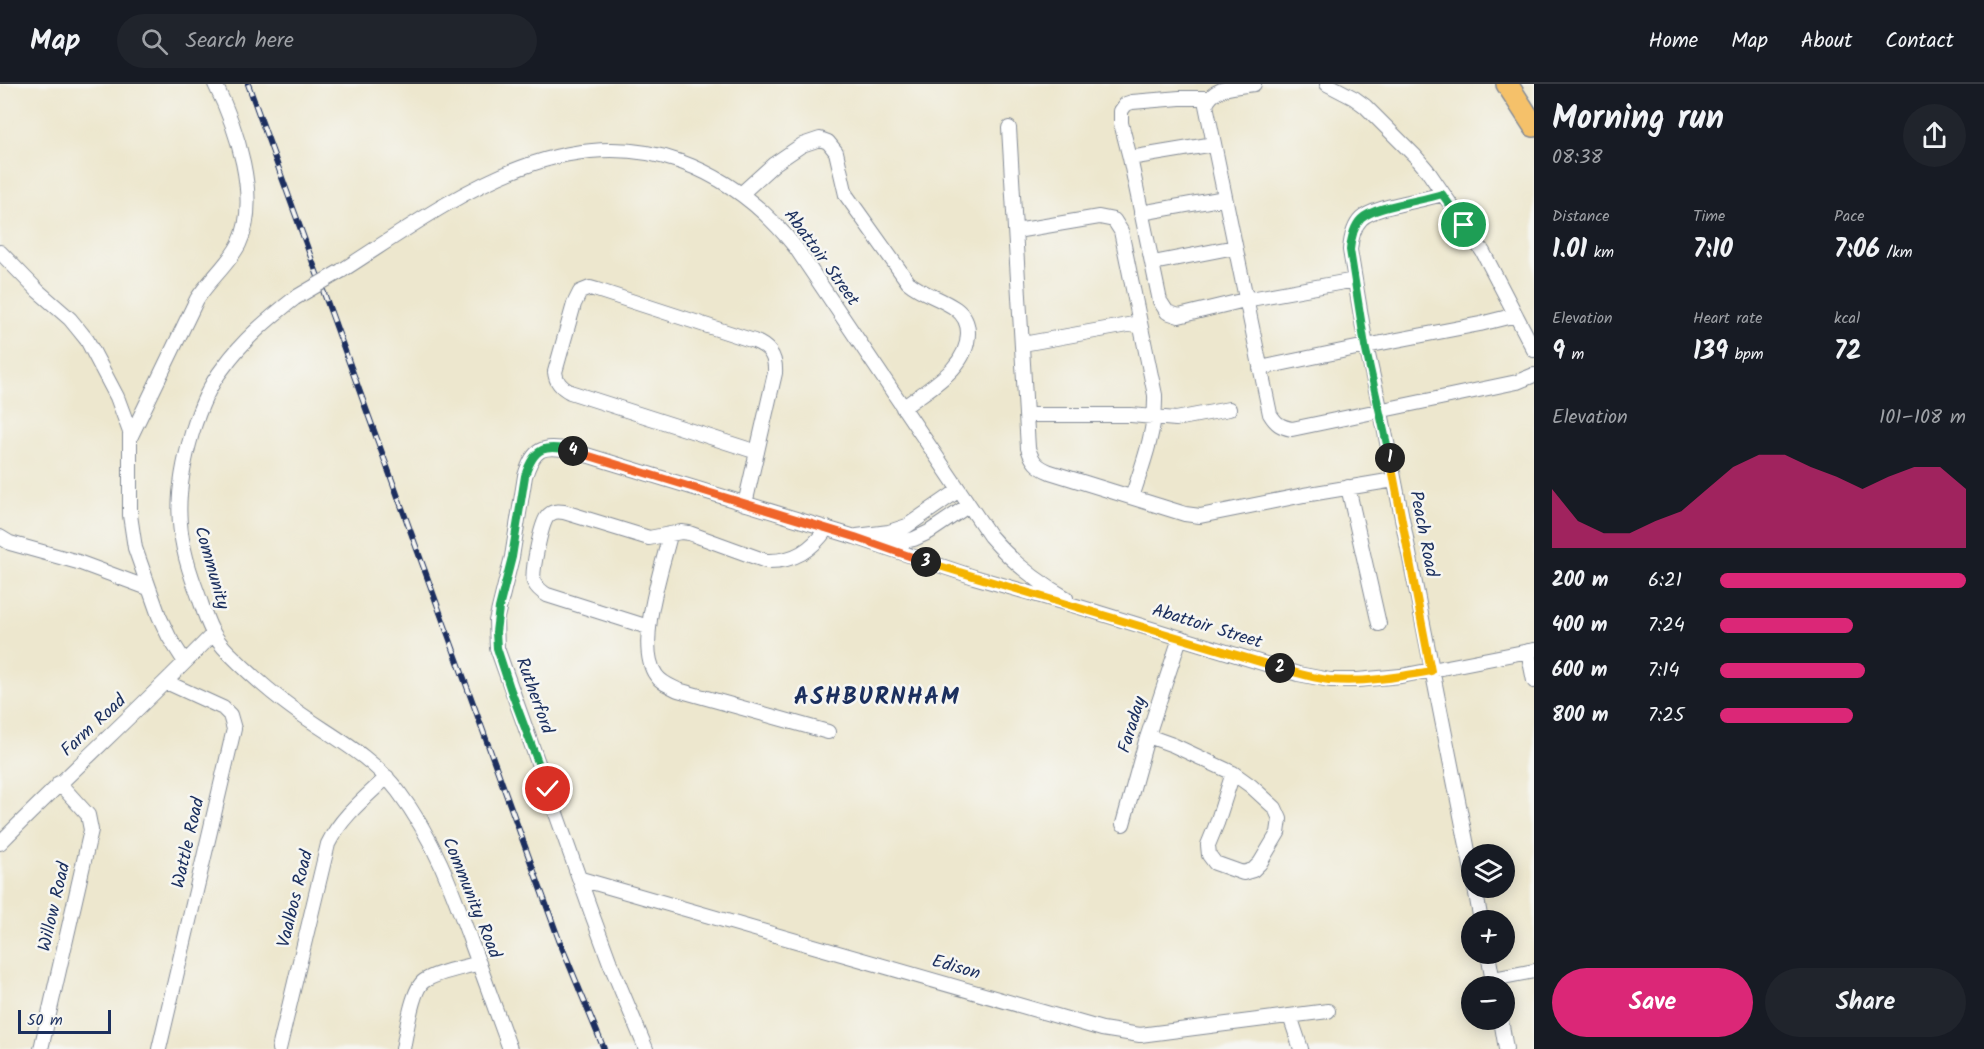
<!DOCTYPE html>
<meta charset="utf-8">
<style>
:root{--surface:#171b24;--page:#20242c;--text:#f1f3f6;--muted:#9ea1a6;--line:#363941;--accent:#db2777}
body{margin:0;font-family:Kalam,sans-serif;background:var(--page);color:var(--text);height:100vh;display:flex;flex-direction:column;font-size:22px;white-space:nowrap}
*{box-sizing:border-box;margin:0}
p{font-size:20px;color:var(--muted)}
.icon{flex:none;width:33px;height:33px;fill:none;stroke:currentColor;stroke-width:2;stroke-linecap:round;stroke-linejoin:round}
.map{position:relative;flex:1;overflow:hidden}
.sheet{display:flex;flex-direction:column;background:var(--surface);width:450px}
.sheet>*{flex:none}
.fabs{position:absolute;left:1461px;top:760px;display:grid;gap:12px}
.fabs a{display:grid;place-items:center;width:54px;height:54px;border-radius:50%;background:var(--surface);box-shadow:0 3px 15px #0003;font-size:30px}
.scale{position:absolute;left:18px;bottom:15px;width:93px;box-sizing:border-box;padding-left:6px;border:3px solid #1b2f5e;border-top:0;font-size:16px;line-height:21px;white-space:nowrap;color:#1b2f5e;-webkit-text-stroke:4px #f6f6f2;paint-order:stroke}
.pin{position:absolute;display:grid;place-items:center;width:51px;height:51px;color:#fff;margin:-26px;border:3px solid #fff;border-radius:50%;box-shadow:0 2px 6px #0007}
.km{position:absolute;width:30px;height:30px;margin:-15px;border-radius:50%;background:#222;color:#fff;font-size:16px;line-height:30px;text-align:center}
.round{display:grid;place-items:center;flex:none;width:63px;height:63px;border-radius:32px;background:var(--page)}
.head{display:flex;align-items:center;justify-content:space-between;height:102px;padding:0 18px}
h1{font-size:33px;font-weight:700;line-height:45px}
.stats{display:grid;grid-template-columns:repeat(3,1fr);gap:9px;height:102px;padding:6px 18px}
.stats div{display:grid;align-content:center}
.stats b{font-size:26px;font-weight:700}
.stats small{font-size:16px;font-weight:400}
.stats p{font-size:16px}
.chart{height:168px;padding:12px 18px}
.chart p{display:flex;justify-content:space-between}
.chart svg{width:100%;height:108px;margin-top:6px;fill:var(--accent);opacity:.7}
.cta{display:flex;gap:12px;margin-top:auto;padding:12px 18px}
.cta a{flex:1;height:69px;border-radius:36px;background:var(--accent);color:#fff;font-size:24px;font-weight:700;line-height:69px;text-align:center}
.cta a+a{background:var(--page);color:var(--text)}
ul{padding:0 18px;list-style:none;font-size:20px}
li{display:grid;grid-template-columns:96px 72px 1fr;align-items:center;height:45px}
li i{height:15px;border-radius:8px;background:var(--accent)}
header{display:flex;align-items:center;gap:36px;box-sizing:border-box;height:84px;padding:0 30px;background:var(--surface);border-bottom:2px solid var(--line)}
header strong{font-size:28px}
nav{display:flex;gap:33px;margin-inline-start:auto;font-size:21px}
.search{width:420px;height:54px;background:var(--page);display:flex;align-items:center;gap:15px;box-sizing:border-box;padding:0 21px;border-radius:33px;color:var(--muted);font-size:22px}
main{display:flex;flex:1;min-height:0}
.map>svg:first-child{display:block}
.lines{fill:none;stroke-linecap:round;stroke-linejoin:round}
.minor-casing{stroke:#848b96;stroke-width:16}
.highway-casing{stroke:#848b96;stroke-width:24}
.minor{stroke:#fff;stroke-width:14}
.highway{stroke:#f5c16b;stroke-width:21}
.rail-casing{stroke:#1b2f5e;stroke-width:6}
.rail{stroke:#f6f6f2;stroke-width:4;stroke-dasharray:11;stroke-linecap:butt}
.minor-bridge-casing{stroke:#848b96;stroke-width:16;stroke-linecap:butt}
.minor-bridge{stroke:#fff;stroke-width:14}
.split-1-casing{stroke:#fff;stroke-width:12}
.split-2-casing{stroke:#fff;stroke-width:12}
.split-3-casing{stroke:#fff;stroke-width:12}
.split-4-casing{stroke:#fff;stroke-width:12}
.split-5-casing{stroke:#fff;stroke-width:12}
.split-1{stroke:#22a559;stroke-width:8}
.split-2{stroke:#f5b400;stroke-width:8}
.split-3{stroke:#f5b400;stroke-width:8}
.split-4{stroke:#f0652b;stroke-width:8}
.split-5{stroke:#22a559;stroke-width:8}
.labels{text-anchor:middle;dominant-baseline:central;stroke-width:5;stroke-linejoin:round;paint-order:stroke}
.street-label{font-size:18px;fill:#1b2f5e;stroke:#f6f6f2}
.district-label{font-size:24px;font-weight:bold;letter-spacing:1.5px;fill:#1b2f5e;stroke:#f6f6f2}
</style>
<header>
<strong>Map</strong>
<div class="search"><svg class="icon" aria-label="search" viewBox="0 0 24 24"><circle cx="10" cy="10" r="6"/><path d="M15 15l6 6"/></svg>Search here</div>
<nav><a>Home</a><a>Map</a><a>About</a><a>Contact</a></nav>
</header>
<main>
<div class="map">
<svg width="1534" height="965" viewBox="0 0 1534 965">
<rect width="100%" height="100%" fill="#f6f6f2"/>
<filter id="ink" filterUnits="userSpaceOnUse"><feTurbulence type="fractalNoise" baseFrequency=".0167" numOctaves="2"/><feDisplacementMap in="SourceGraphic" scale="12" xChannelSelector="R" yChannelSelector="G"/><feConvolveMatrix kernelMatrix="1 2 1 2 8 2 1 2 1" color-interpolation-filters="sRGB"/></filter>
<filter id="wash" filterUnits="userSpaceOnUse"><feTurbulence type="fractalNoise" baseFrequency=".008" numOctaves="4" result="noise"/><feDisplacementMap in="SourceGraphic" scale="24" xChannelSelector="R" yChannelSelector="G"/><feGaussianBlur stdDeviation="1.35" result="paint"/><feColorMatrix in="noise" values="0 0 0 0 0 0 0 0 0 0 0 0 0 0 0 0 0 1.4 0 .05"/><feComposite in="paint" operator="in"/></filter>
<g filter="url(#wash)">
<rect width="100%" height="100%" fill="#ede7ce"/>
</g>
<g filter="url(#ink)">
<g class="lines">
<defs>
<path id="minor" d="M 1254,0 C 1236,3 1213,2 1206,21 L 1270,330 C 1276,340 1281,343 1292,345 L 1517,298 L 1534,291
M 1327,0 L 1354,14 L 1365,22 L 1415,72 L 1427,86 L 1483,168 L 1534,266
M 1209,14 L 1180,14 L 1132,18 L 1126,20 L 1121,27 L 1121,39 L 1130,74 L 1160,217 L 1167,228 L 1179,232 L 1245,216 L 1355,196
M 1009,44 L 1028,364 C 1032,377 1037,383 1050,388 L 1185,430 L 1200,432 L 1304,411 L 1394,396
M 1130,74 L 1214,60
M 741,110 L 774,80 L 802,61 L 820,55 L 828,58 L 836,68 L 846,111 L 908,198 C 922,210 941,214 956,225 C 964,231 968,240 968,249 C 968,285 928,304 903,324
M 1442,110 C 1422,117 1374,122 1361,135 C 1353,143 1351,155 1350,166 L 1366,262 L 1381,328 L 1472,787
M 1141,129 L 1225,114
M 1016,147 L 1099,133 L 1114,136 L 1121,147 L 1155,311 C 1156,346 1143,380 1132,413
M 0,168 L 38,207 L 70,235 L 79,246 L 87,256 L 117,313 L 130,348 L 130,431 L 135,464 L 159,532 L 169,553 L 185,578
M 1153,179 L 1235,163
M 341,187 C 442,123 555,33 681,78 C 728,95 766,126 796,164 L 990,452 C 1012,478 1036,497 1066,514
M 295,214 C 268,235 243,256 223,284 C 208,303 199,326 192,349 C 175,408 174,447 196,505 C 206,531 208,549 229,569 C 248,588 269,607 291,623 C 327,650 369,669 398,707 C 434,755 451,802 471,858 C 484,893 497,929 510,965
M 1023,260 L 1139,239
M 1260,284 L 1366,262 L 1480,240 L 1516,231
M 1027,331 L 1131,331 L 1176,335 L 1229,325
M 130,354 L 197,215 C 209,196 229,180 239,160 C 261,115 236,42 215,0
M 1348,403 L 1379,540
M 745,420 L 775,289 C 776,273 770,263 754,257 L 597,206 L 590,204 L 580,208 L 574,220 L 555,288 C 556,298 561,303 570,308 L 757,368
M 670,451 C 662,484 635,562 656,591 C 661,599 670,602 678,606 L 828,648
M 857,452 L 889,448 L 907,442 L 959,406
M 0,453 L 10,459 L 78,478 L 148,504
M 882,462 L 914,455 L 929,448 L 969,421
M 648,543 L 547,511 C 542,508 537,504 534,498 C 531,489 541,441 547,433 C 552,427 557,427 564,428 L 649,454 L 681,448 L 689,449 L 766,477 C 794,478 812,466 827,444
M 1528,567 L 1534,597
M 1148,652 L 1173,661 L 1233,689 L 1251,702 L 1275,724 L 1280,735 L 1278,749 L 1260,779 L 1253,786 L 1243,789 L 1215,779 L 1209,771 L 1208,761 L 1217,739 L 1233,689
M 1123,740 L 1146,657 L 1180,554
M 0,759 C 70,688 143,622 212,551
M 581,795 L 1102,945 L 1140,951 L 1328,927
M 1475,804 L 1481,837
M 1488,870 L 1494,903
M 1493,895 L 1534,887
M 1290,932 L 1301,965
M 1501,936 L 1506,965
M 41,965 L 91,746 L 88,731 L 59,699
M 159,965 L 234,645 L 230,631 L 223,624 L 166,598
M 279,965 L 328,760 C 341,733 365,714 387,693
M 403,965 C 406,950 412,905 424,897 C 437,888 463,884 479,879
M 646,965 L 610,879 L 593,833 L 497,564 L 496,537 L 512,473 L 525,392 C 534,364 542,361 570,366 L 855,453 L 974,493 L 1083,524 L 1298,590 L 1330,596 L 1357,596 L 1401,592 L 1534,566"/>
<path id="highway" d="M 1507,0 L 1534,42"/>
</defs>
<use href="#minor" class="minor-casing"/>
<use href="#highway" class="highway-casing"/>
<use href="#minor" class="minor"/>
<use href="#highway" class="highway"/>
<defs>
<path id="rail" d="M 248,0 L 559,856 L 604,965"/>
</defs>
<use href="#rail" class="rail-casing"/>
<use href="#rail" class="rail"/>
<defs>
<path id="minor-bridge" d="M 295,214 L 341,187"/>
</defs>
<use href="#minor-bridge" class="minor-bridge-casing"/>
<use href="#minor-bridge" class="minor-bridge"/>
</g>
</g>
<g class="lines" filter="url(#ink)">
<defs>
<path id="split-1" d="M 1390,374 L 1365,262 L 1350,166 C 1351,155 1353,143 1361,135 C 1374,122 1422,117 1442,110 L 1464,141"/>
<path id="split-2" d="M 1280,584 C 1296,589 1313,594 1329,596 C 1363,599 1398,593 1431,587 L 1390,374"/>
<path id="split-3" d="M 926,478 L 1280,584"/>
<path id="split-4" d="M 573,367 L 855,453 L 926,478"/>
<path id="split-5" d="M 548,705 L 510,604 L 497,564 L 496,548 L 499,524 L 512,473 L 525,392 C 534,363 545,360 573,367"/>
</defs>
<use href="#split-1" class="split-1-casing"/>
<use href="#split-2" class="split-2-casing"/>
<use href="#split-3" class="split-3-casing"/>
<use href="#split-4" class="split-4-casing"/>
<use href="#split-5" class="split-5-casing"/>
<use href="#split-1" class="split-1"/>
<use href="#split-2" class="split-2"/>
<use href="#split-3" class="split-3"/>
<use href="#split-4" class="split-4"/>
<use href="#split-5" class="split-5"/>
</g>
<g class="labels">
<g class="street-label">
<text transform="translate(821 174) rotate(54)">Abattoir Street</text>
<text transform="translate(1423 450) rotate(79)">Peach Road</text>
<text transform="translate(211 484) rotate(74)">Community</text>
<text transform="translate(1207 543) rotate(17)">Abattoir Street</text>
<text transform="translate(534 612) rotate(70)">Rutherford</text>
<text transform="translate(1133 641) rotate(-73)">Faraday</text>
<text transform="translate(94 642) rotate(-43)">Farm Road</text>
<text transform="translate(189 759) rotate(-77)">Wattle Road</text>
<text transform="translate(471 814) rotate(68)">Community Road</text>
<text transform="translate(296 815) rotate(-76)">Vaalbos Road</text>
<text transform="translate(55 823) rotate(-77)">Willow Road</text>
<text transform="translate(956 884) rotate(16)">Edison</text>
</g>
<g class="district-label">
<text x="877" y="613">ASHBURNHAM</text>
</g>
</g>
</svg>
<div class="fabs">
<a><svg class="icon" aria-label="layers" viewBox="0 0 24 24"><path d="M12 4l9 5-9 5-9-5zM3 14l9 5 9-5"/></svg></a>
<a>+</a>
<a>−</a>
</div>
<div class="scale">50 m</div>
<div class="pin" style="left:1464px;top:141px;background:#1e9e55"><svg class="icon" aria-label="arrive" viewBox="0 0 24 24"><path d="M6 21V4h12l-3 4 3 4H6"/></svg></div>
<div class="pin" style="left:548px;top:705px;background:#d93025"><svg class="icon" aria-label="check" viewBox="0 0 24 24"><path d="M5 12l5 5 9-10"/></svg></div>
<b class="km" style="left:1390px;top:374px">1</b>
<b class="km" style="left:1280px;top:584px">2</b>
<b class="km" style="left:926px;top:478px">3</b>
<b class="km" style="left:573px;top:367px">4</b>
</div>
<section class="sheet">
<div class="head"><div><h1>Morning run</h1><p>08:38</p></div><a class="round"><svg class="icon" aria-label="share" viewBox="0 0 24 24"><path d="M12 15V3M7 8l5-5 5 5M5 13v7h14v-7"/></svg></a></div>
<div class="stats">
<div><p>Distance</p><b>1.01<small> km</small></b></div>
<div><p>Time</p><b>7:10</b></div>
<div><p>Pace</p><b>7:06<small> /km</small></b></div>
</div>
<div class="stats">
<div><p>Elevation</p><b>9<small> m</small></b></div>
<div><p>Heart rate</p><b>139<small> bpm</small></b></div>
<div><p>kcal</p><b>72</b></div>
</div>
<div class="chart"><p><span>Elevation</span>101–108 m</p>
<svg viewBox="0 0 160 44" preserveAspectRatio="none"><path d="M0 44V20L10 33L20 38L30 38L40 33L50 29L60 20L70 11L80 6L90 6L100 11L110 15L120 20L130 15L140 11L150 11L160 20V44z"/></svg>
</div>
<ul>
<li><b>200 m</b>6:21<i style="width:100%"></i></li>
<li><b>400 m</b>7:24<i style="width:54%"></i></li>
<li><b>600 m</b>7:14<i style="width:59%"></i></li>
<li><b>800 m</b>7:25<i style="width:54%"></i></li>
</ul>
<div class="cta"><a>Save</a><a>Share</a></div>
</section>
</main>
